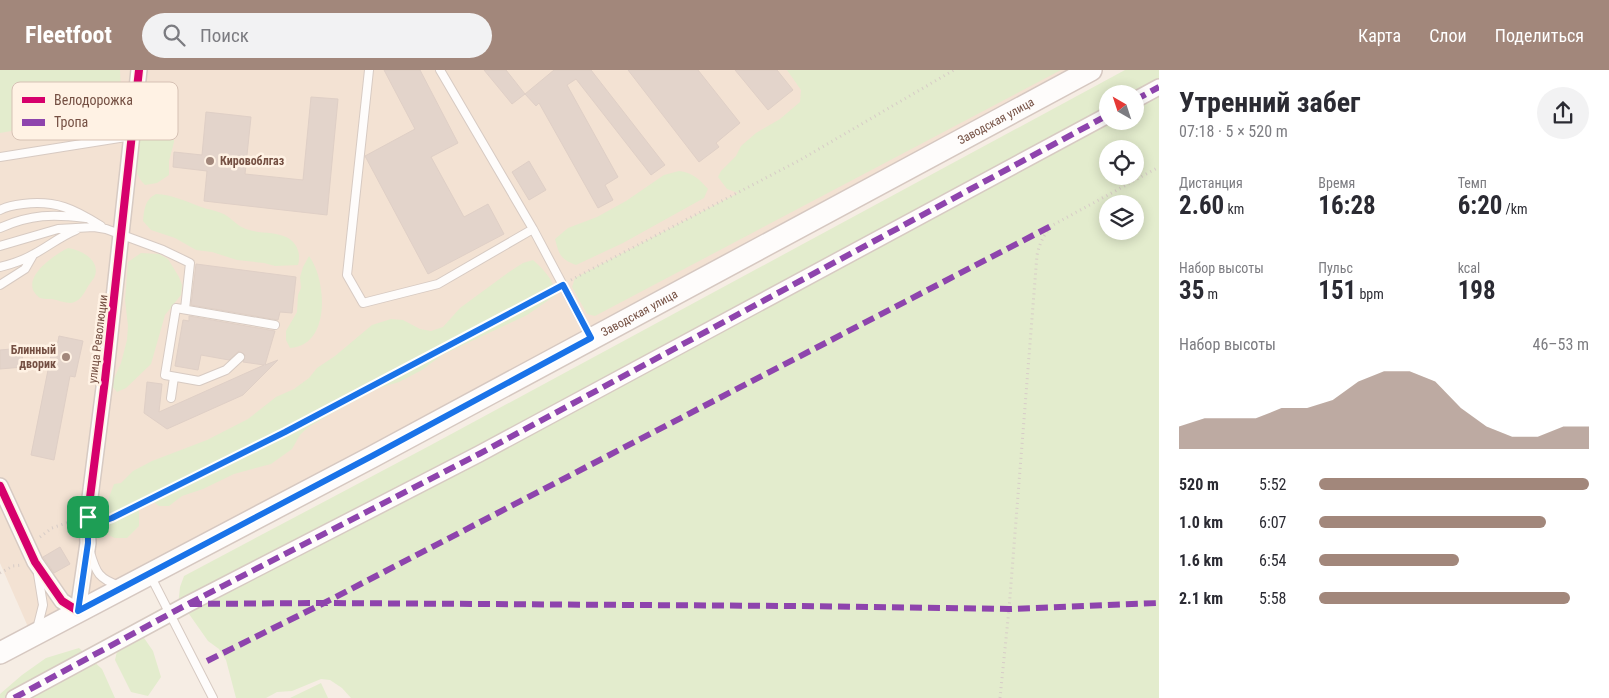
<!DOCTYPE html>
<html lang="ru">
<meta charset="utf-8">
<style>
:root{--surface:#fff;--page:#f2f2f3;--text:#2b2b33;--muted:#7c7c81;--accent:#a2877b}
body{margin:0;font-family:"Roboto Condensed",sans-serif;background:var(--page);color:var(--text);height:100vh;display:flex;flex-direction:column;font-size:19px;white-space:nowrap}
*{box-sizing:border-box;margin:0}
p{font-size:16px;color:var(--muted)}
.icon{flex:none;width:28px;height:28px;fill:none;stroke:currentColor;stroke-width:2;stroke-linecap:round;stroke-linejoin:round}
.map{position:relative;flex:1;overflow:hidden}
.side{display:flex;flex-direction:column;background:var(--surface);width:450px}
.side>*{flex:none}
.needle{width:32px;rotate:321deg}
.tools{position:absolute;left:1099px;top:15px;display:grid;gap:10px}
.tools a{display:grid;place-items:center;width:45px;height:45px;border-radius:50%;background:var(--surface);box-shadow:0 2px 12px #0003;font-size:25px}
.pin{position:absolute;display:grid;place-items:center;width:42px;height:42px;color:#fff;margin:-21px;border-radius:10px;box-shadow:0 2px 8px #0006}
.round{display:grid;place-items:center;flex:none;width:52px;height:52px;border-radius:26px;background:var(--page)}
.summary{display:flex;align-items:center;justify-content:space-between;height:85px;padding:0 20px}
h1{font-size:28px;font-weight:700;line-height:38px}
.figures{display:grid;grid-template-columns:repeat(3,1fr);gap:8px;height:85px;padding:5px 20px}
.figures div{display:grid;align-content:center}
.figures b{font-size:25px;font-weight:700}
.figures small{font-size:14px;font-weight:400}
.figures p{font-size:14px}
.chart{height:140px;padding:10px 20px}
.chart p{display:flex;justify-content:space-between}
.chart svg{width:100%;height:90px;margin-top:5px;fill:var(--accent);opacity:.7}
ul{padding:0 20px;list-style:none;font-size:16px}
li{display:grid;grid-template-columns:80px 60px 1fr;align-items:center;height:38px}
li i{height:12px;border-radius:6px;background:var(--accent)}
header{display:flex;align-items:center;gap:30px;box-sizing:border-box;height:70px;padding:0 25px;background:var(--accent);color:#fff}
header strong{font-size:24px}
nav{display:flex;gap:28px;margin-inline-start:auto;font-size:18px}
.search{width:350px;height:45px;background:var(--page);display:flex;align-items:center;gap:12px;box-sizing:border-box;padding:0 18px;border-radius:28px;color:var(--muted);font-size:19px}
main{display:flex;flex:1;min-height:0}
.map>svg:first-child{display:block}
.residential{fill:#f3e2d3}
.green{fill:#e3eccd;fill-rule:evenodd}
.building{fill:#e3d4cb;stroke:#dfcfc6}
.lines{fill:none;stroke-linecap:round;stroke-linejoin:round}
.lane-casing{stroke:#d7cac2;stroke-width:10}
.street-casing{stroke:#d7cac2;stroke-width:18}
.secondary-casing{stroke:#d6c8c1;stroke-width:24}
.path{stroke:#d7ccc7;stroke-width:3;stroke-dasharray:1 4;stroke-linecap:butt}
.lane{stroke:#fefcfb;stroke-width:8}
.street{stroke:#fefcfb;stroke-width:15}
.secondary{stroke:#fefcfb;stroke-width:21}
.quiet{stroke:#8e44ad;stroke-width:6;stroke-dasharray:12 6;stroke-linecap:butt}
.cycleway-casing{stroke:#fff2e4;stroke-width:11}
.cycleway{stroke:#d6006c;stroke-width:8}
.route-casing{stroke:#fff;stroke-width:10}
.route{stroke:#1a73e8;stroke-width:6}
.poi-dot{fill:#a2877b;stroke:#fff2e4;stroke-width:2}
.labels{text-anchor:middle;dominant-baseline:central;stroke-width:5;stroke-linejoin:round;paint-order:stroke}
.street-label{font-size:12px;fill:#755043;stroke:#fff2e4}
.poi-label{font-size:12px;font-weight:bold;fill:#755043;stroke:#fff2e4;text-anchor:start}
.key{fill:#fff2e4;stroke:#d6c1b4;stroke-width:1}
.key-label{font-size:14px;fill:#755043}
</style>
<header>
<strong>Fleetfoot</strong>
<div class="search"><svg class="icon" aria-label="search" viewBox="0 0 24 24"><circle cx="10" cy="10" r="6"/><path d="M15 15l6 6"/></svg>Поиск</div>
<nav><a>Карта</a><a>Слои</a><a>Поделиться</a></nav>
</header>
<main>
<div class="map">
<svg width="1159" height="628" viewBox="0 0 1159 628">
<rect width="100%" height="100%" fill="#f6ede4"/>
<path class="residential" d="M 0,0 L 1071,0 L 32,566 L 0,493 Z"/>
<path class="green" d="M 0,0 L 120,0 L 121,20 L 126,33 L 121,47 L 109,55 L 74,50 L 0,63 Z
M 787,0 L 1061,0 L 595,246 L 587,244 L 572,217 L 575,208 L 738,123 L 727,119 L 718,107 L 721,101 L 736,86 L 741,76 L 756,63 L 780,49 L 800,32 L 801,20 Z
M 1125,0 L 1159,0 L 1159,628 L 351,628 L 342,618 L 330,610 L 321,609 L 292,621 L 277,622 L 266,628 L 236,628 L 226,590 L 219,579 L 208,571 L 182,534 L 178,536 L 180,517 L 184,506 L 431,375 ZM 1108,24 L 1135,24 L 1135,51 L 1108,51 ZM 1108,79 L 1135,79 L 1135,106 L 1108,106 ZM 1108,134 L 1135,134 L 1135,161 L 1108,161 Z
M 156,22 L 168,25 L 175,33 L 173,56 L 174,72 L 169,91 L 169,105 L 157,113 L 145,115 C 127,98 138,72 143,50 C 145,40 143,33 149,24 Z
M 679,101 C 692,102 700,110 708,119 L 704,128 L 623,173 L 576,195 C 560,189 559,184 555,169 L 568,158 L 597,147 L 626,131 L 664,105 Z
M 156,124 C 173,125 185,131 201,137 C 209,140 220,141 227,146 C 234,151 238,156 246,159 C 259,164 276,161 288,168 C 298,174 301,185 298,195 L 275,196 L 264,193 L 237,190 L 212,182 L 196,180 L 175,168 L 151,160 L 143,151 C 144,140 145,129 156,124 Z
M 68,178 C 82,180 102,191 94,208 C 92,211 89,214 87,218 C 84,224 79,232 71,233 C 65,233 57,230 52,229 C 48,229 43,229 40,228 C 38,227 34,222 33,220 C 27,203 56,184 68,178 Z
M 141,183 L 159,184 L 168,189 L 179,207 L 182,215 L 181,225 L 165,245 L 151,294 L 126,318 L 117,322 L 111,315 L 121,293 L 127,270 L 128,256 L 125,230 L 128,192 Z
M 309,186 C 327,210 331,276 290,278 L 286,270 L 286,261 L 297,242 L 298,225 L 301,218 L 300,207 L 303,197 Z
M 533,190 C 546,202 553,209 556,225 L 527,245 L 442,285 L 422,300 L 399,312 L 379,318 L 334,342 L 307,358 L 300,365 L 292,379 L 271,394 L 234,404 L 203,419 L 182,426 L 169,436 L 159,436 L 152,431 L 144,430 L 139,440 L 139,456 L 127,468 L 115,468 L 103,463 L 99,454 L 114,414 L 121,413 L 133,401 L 152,391 L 207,370 L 248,349 L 276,327 L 294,319 L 309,308 L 317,298 L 335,286 L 372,255 L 391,249 L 403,250 L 420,259 L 431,261 L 443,257 L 460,238 L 509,202 L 523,193 Z
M 142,565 L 153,581 L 161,607 L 148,626 L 131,622 L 115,590 L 118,577 Z
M 79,578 L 102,599 L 115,628 L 0,628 L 0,624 L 22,605 L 46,588 Z
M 321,613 L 328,628 L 290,628 Z"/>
<path class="building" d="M 384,0 L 420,0 L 458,73 L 431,87 L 464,147 L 488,134 L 504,164 L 428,204 L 365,86 L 415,59 Z
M 484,0 L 506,0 L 525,24 L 512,34 Z
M 554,0 L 591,0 L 665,95 L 651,105 L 576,9 L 567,15 L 618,107 L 605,115 L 613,130 L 598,138 L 539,33 L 536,36 L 525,24 Z
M 628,0 L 698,0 L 740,53 L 716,73 L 719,77 L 699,92 Z
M 735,0 L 777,0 L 793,20 L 768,40 Z
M 311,27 L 338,29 L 327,145 L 204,131 L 207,101 L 173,97 L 174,82 L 202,85 L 206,42 L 251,47 L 245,104 L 303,110 Z
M 529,91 L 546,120 L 529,130 L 512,102 Z
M 196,194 L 296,207 L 292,243 L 280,242 L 278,250 L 191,235 Z
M 189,246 L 275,261 L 265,295 L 278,290 L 243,325 L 167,359 L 144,343 L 147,312 L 162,314 L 159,342 L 264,295 L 243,292 L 245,285 L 239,281 L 229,290 L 201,285 L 198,300 L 175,296 L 183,250 L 189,251 Z
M 59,266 L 83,271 L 75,307 L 70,306 L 54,390 L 31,385 L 53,275 L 57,276 Z
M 22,278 L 23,297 L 0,299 L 0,280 Z
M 60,477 L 70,494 L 54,503 L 43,487 Z"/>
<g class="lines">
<defs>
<path id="lane" d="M 369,0 L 347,205 L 363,233 L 438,214 L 533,159
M 440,0 L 533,159 L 591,268
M 0,87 L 132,66
M 0,140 C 7,136 15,135 23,134 C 56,130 74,139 101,156
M 0,158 C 31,144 53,144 86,148
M 0,176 L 58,159 L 94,157 L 106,159 L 163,180 L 190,193 L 185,239
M 0,197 C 12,194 24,190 34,184 C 49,176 61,166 76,160
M 0,215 L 25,199 L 33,185
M 240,287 L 226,300 L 199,311 L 165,305 L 176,238 L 275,255
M 171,328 L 174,307
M 90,482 C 96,503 99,509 120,516
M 150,505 L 213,628
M 37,559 L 43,535 L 38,504"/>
<path id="street" d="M 1135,30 L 1159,17
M 0,416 L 35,492 L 62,531 L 78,541 L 88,473 L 87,451 L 105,310 L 139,0
M 14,628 L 188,534 L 479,384 L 1108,45"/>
<g id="secondary">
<path id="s1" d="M 0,583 L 372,387 L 1091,0"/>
</g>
</defs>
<use href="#lane" class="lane-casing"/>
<use href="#street" class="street-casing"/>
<use href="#secondary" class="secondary-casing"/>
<path class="path" d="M 571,210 L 800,90 L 954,0
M 102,450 L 112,449 L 285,362 L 555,219
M 40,467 L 52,458 L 72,451
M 0,503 L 13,496 L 22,495
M 1000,628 L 1009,539 L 1037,185 C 1040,172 1044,164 1053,155 L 1159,97"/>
<use href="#lane" class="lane"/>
<use href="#street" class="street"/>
<use href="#secondary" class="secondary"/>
<path class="quiet" d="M 1135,30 L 1159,17
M 190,534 L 324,533 L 794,536 L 1009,539 L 1159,533
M 207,591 L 324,533 L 1053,155
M 14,628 L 188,534 L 479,384 L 1108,45"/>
<defs>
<path id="cycleway" d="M 0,416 L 35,492 L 62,531 L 78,541 L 88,473 L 87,451 L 105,310 L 139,0"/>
</defs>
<use href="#cycleway" class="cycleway-casing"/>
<use href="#cycleway" class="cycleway"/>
</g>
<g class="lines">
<defs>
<path id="route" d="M 563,215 L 591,268 L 372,386 L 78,541 L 88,473 L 88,447 L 104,451 L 112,448 L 285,362 Z"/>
</defs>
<use href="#route" class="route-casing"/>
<use href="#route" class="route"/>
</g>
<g class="poi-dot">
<circle cx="210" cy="91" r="5"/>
<circle cx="66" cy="287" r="5"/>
</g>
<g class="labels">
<g class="street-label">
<text stroke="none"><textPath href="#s1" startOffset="1129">Заводская улица</textPath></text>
<text stroke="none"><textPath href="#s1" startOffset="724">Заводская улица</textPath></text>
<text transform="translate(98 269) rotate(-83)">улица Революции</text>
</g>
<g class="poi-label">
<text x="220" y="91">Кировоблгаз</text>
<text x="56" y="280" text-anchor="end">Блинный<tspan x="56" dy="14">дворик</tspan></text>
</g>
</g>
<rect x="12" y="12" width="166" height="58" rx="8" class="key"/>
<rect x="22" y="27" width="23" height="6" fill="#d6006c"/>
<rect x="22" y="49" width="23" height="7" fill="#8e44ad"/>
<g class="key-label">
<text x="54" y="35">Велодорожка</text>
<text x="54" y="57">Тропа</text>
</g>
</svg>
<div class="tools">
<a><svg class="needle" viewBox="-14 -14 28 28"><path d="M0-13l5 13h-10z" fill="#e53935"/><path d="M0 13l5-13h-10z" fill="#7c7c81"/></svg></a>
<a><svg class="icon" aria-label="locate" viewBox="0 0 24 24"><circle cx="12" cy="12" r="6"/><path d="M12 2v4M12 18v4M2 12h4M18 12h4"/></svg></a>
<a><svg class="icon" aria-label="layers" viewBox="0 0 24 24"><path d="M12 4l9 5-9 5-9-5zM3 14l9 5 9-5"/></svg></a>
</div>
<div class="pin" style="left:88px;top:447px;background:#1e9e55"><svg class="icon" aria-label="arrive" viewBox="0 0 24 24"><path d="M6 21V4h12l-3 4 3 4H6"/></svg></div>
</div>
<section class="side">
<div class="summary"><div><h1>Утренний забег</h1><p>07:18 · 5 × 520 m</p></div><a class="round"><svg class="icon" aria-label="share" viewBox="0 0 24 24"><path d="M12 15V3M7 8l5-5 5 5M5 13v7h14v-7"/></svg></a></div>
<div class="figures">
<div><p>Дистанция</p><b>2.60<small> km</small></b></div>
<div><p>Время</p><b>16:28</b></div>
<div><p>Темп</p><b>6:20<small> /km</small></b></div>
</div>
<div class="figures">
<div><p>Набор высоты</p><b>35<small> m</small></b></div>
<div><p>Пульс</p><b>151<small> bpm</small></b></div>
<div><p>kcal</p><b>198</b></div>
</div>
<div class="chart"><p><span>Набор высоты</span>46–53 m</p>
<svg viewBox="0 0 160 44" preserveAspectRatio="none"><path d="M0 44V33L10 29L20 29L30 29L40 24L50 24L60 20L70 11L80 6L90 6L100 11L110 24L120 33L130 38L140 38L150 33L160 33V44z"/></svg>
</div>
<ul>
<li><b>520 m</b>5:52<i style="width:100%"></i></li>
<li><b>1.0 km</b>6:07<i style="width:84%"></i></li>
<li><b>1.6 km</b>6:54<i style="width:52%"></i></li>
<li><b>2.1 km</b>5:58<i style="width:93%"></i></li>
</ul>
</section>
</main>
